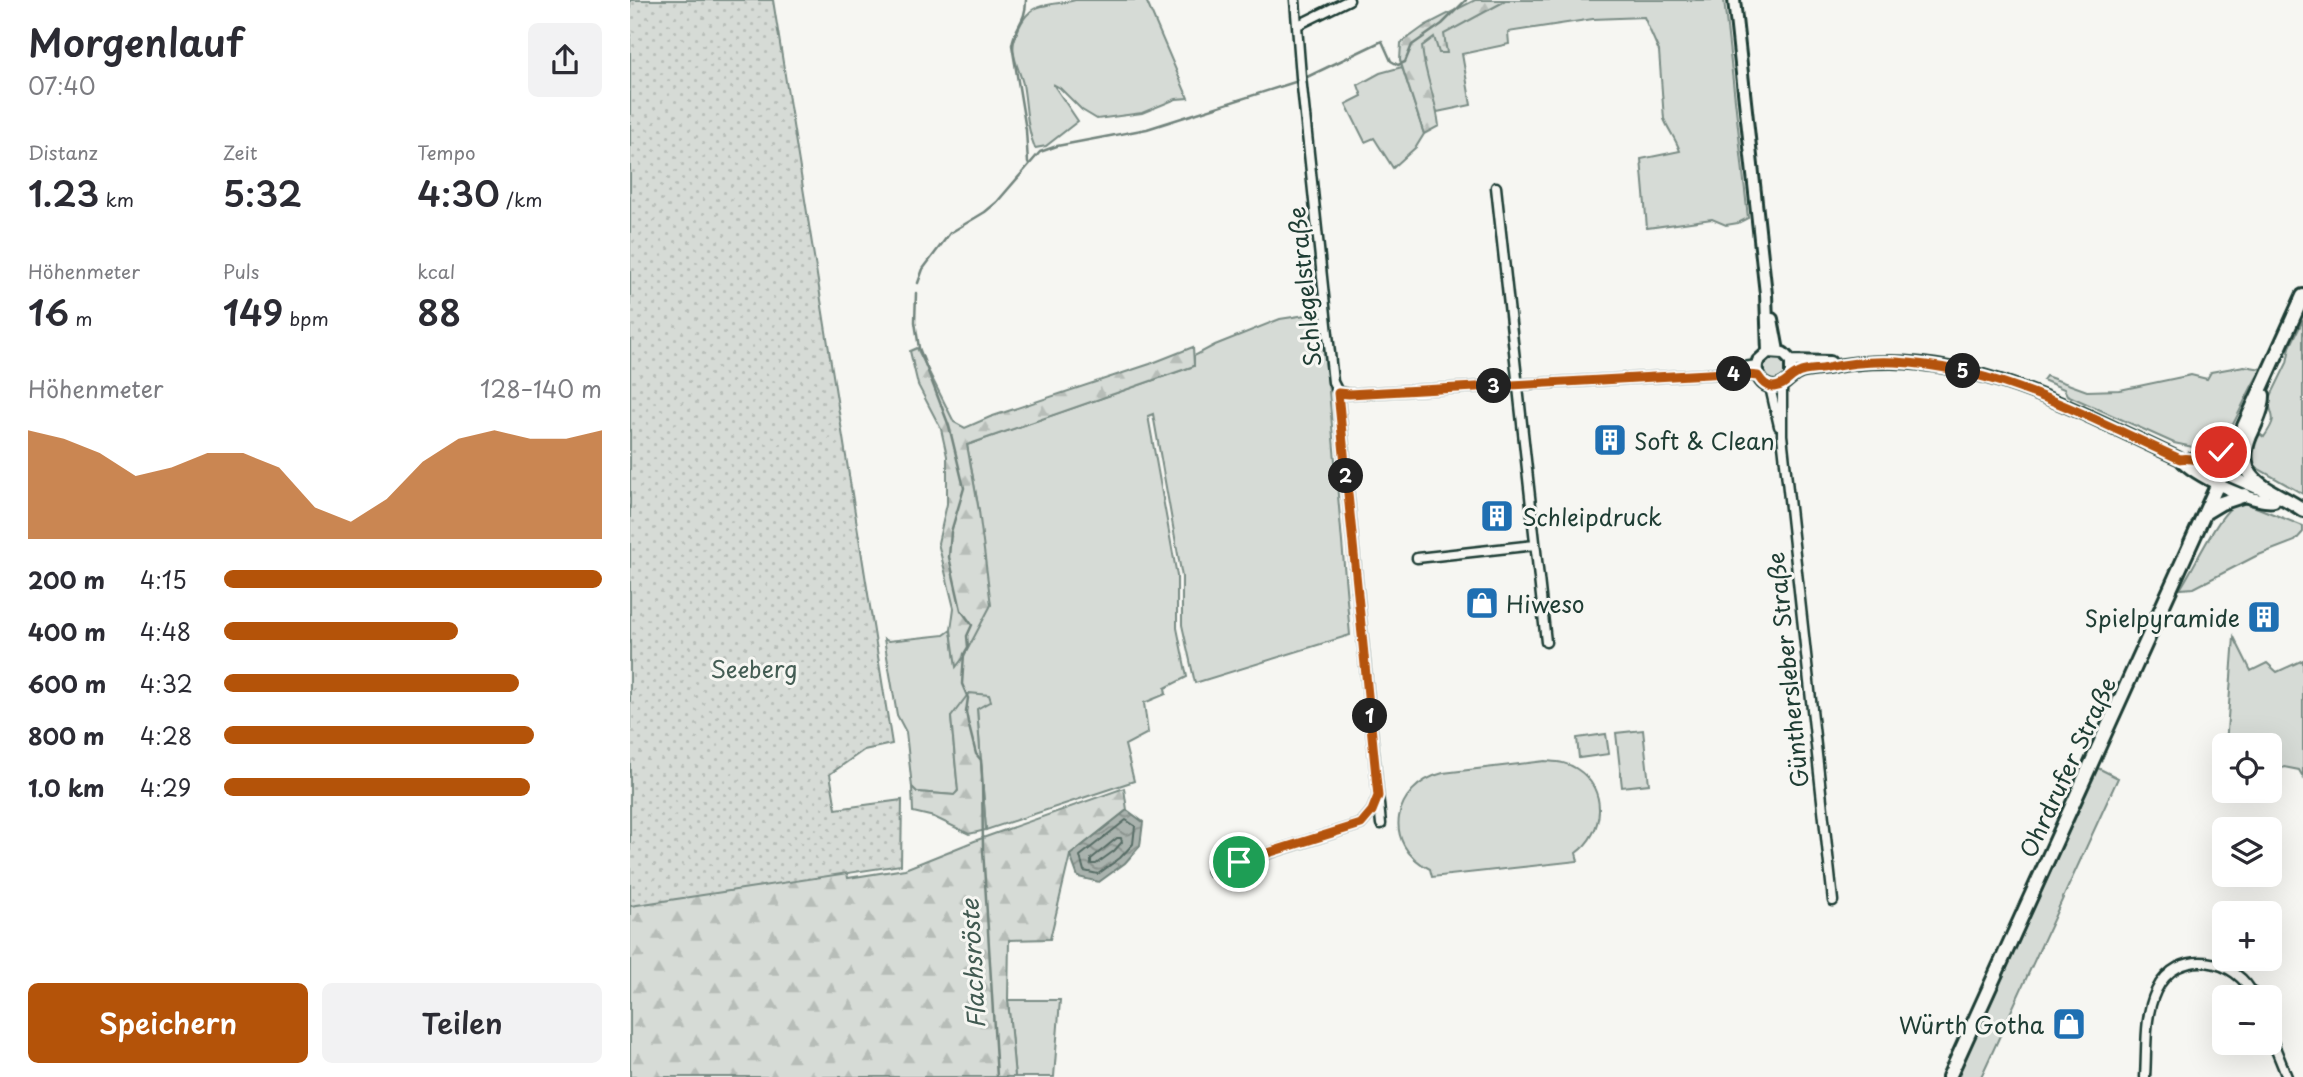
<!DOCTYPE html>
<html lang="de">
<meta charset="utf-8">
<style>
:root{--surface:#fff;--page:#f2f2f3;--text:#2b2b33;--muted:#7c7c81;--accent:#b45309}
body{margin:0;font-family:"Playpen Sans",sans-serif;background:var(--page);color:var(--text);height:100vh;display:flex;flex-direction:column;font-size:26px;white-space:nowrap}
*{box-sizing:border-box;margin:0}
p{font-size:23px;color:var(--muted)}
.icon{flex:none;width:38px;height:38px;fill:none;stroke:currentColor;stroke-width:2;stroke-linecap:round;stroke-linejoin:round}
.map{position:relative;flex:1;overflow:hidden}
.side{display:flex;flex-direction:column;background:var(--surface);width:630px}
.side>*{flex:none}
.fabs{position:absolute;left:1582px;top:733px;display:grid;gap:14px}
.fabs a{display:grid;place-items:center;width:70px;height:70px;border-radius:10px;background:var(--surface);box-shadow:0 7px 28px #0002;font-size:35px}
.pin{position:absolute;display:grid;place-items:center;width:60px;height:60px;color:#fff;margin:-30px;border:4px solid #fff;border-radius:50%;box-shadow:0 2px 7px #0007}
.km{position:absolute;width:35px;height:35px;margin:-18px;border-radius:50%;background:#222;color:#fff;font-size:19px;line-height:35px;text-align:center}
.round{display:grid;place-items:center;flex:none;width:74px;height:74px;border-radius:10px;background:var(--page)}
.head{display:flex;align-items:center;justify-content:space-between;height:119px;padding:0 28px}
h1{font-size:38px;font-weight:600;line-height:52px}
.metrics{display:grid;grid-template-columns:repeat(3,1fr);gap:10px;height:119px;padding:7px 28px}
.metrics div{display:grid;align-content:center}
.metrics b{font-size:35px;font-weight:600}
.metrics small{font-size:19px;font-weight:400}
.metrics p{font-size:19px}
.chart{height:196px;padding:14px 28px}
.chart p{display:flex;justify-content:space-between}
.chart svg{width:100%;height:126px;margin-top:7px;fill:var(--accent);opacity:.7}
.primary-button{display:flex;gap:14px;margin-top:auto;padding:14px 28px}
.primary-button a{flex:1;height:80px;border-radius:10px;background:var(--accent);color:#fff;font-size:28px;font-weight:600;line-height:80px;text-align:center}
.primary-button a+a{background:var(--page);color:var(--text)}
ul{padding:0 28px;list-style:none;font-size:23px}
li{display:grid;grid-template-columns:112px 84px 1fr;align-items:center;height:52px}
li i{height:18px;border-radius:9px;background:var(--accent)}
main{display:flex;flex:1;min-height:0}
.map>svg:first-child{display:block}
.grass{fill:#d6dbd6;stroke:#7a8c85;stroke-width:2}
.forest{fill:url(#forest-firs);stroke:#7a8c85;stroke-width:2}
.park{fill:url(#park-dots);stroke:#7a8c85;stroke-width:2}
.water{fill:url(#water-waves);stroke:#72847d;stroke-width:2}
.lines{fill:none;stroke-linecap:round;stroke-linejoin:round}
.shore{stroke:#576c65;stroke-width:2}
.stream{stroke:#72847d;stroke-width:2.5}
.street-casing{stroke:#1f3d34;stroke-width:13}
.secondary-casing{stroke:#1f3d34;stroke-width:16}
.primary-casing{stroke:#1f3d34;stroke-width:18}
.street{stroke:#f6f6f2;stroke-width:8}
.secondary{stroke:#f6f6f2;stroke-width:10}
.primary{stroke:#f6f6f2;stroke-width:12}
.route-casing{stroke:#fff;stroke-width:14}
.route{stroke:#b45309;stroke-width:9}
.labels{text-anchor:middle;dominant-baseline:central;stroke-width:6;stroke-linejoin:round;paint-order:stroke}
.street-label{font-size:23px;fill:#1f3d34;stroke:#f6f6f2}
.poi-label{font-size:23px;fill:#1f3d34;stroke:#f6f6f2;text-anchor:start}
.park-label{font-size:23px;fill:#445d54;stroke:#f6f6f2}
.water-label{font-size:24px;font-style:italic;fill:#425a52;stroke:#f6f6f2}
</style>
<main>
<section class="side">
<div class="head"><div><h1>Morgenlauf</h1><p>07:40</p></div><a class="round"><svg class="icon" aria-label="share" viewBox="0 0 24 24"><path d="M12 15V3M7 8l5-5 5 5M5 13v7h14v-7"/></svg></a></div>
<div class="metrics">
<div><p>Distanz</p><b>1.23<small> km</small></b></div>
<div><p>Zeit</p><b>5:32</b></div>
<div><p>Tempo</p><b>4:30<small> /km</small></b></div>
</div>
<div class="metrics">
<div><p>Höhenmeter</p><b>16<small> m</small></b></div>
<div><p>Puls</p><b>149<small> bpm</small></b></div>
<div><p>kcal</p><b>88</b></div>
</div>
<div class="chart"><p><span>Höhenmeter</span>128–140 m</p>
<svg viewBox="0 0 160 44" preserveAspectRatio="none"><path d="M0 44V6L10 9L20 14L30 22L40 19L50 14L60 14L70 19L80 33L90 38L100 30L110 17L120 9L130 6L140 9L150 9L160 6V44z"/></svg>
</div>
<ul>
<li><b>200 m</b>4:15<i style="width:100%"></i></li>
<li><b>400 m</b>4:48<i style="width:62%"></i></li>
<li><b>600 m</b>4:32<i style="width:78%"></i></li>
<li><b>800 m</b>4:28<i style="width:82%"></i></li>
<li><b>1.0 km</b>4:29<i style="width:81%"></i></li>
</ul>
<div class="primary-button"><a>Speichern</a><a>Teilen</a></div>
</section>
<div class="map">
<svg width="1673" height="1077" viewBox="0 0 1673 1077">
<defs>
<pattern id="forest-firs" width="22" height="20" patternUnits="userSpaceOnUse" patternTransform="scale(1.75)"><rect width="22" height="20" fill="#d6dbd6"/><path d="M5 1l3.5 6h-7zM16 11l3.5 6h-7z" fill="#b7bdb8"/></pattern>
<pattern id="park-dots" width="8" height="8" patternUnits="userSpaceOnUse" patternTransform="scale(1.75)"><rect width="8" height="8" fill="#d6dbd6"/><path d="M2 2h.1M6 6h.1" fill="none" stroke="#b7bdb8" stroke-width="1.8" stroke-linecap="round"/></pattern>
<pattern id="water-waves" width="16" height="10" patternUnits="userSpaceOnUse" patternTransform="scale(1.75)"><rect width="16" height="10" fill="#aab3ae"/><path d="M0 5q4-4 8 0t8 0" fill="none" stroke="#8a938e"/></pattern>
</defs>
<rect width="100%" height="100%" fill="#f6f6f2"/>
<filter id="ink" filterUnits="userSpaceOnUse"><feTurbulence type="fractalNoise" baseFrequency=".0143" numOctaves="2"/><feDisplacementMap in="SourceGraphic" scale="14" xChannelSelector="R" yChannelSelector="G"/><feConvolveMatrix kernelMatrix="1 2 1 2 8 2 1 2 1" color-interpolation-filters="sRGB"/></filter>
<g filter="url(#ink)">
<path class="grass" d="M 445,0 L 516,0 L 558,98 L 546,99 L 512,113 L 467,119 L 452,110 L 430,88 L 423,84 L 448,121 L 416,146 L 405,148 C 396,127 397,106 393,84 C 390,71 381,56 384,42 C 386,33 392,19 399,13 C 408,3 432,4 445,0 Z
M 877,0 L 1094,0 L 1118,218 L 1108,223 L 1096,225 L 1082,219 L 1017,228 L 1011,159 L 1050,151 C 1046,139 1039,131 1034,119 L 1029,51 L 1014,17 L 963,19 L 878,32 L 879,44 L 832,54 L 841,105 L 807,112 L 793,67 L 792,46 L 804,37 Z
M 772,67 L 794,134 L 786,147 L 763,168 L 744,138 L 735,142 L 716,104 L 732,96 L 728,85 L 750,73 Z
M 689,313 L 699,391 L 720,635 L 565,683 L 552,625 L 552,577 L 523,414 L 518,416 L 547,576 L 547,628 L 557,677 L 535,688 L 536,694 L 514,703 L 518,733 L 495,745 L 504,781 L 356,830 L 347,708 L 321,717 L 328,790 L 325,795 L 287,792 L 282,787 L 276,732 L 267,715 L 254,639 L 258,641 L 314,635 L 321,630 L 326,666 L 349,511 L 337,445 L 564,366 L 564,356 L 585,345 L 650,319 Z
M 1673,320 L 1673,494 L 1622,465 L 1619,448 L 1628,433 L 1634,437 C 1645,421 1645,420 1638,402 L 1657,363 L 1660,347 Z
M1131 369a13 13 0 1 1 26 0a13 13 0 1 1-26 0Z
M 1614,366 L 1632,369 C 1615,393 1607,425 1588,448 L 1577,441 L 1571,444 L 1572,449 L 1544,443 L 1437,395 L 1434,389 L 1413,380 L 1416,376 L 1457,391 L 1490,390 L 1561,375 L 1577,379 L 1581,372 Z
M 1618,504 L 1673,526 L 1673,532 L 1665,541 L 1626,556 L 1564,588 L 1550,589 C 1562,572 1590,509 1607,504 C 1610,503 1614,504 1618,504 Z
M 1604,637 L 1621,671 L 1637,663 L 1647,672 L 1673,660 L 1673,777 L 1669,770 L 1654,767 L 1640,774 L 1640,746 L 1596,745 Z
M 1013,730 L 1019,784 L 992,787 L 986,733 Z
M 976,734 L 979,754 L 949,758 L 947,738 Z
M 915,761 C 927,762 937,762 947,769 C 978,789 975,832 946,853 L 948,861 L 802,877 L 800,869 C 751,845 762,786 813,773 Z
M 1468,768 L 1488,778 L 1351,1077 L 1327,1077 Z
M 378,1000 L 430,1000 L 424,1077 L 385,1077 Z"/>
<path class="forest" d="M 845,0 L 877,0 L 814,34 L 817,53 L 809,53 L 804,37 L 792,46 C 794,74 806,98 809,126 L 794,134 L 770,60 L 771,43 L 796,25 Z
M 563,347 L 564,366 L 337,445 L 349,511 L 361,605 L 333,658 L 326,667 L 321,630 L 324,608 L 308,543 L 317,504 L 317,456 L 311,429 L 288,385 L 280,351 L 287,348 L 324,422 L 335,428 L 360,417 L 520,364 Z
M 0,497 L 194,754 L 218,878 L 275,869 L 347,840 L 494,788 L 497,810 L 440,855 L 420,939 L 379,940 L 378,1000 L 385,1077 L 0,1077 Z
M 339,693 L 359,695 L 361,701 L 347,709 L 356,830 L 339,834 L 304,817 L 283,812 L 282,787 L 287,792 L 324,795 L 328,791 L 321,717 Z"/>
<path class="park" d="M 0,0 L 143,0 L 262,744 L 234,750 L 200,774 L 206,809 L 272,800 L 271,865 L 0,906 Z"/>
<path class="water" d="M 497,810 L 513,822 L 510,846 L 495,863 L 469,882 L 448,877 L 440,855 Z"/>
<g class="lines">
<path class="shore" d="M 496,820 L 505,826 L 503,844 L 490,858 L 468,874 L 454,871 L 450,856 Z
M 487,838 L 491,838 L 492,842 L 484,851 L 466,864 L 461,864 L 461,859 Z"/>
<path class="stream" d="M 396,0 C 396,23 385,25 382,45 L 396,130 L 398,163
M 677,77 L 752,41 L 761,61 L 768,65 L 775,62 L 782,45 L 812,24 L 836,0
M 288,283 L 293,269 L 320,233 L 355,212 L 367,202 L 410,152 L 427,146 L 517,129 L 665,82
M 286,293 L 285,322 L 289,348 L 319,426 L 334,488 L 321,532 L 319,557 L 331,610 L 342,625 L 337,636 L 338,647 L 334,654 L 332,684 L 338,698 L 336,712 L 338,722 L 346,754 L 351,760 L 352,775 L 353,849 L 367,1077"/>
<defs>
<path id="street" d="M 665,0 L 671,77 L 703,382 L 708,392 L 751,824
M 668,25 L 719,0
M 866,187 L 916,642
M 1098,373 L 1107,368 L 1127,365
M 1152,385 L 1152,435 L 1203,901
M 1140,387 L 1149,426
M 708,392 L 719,394 L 1098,373 L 1106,375 L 1128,376
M 787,558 L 905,545
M 582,871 L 731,824 L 742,811 L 747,799
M 1640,1035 L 1657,1077
M 1515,1077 C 1517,1049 1514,1016 1526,991 C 1547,946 1607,957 1625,998"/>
<path id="secondary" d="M 1104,0 L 1136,294 L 1138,352
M 1142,319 L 1148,351
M 1161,361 L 1200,362
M 1161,376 L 1161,361 L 1153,353 L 1138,352 L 1128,361 C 1124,373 1130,387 1145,387 C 1157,386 1160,375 1171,372 C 1180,369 1189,370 1197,368 C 1218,363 1239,362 1261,362 C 1365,363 1458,417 1550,459 C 1563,475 1625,505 1644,501
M 1561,459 L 1636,492"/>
<path id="primary" d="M 1633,395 C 1633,409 1626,423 1620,436 C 1601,483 1644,489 1673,510
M 1565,461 L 1587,455 L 1606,442
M 1576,512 L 1591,503 L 1615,495
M 1319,1077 L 1673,296"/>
</defs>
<use href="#street" class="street-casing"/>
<use href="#secondary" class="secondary-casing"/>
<use href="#primary" class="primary-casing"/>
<use href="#street" class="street"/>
<use href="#secondary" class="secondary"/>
<use href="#primary" class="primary"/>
</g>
</g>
<g class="lines" filter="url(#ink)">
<defs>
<path id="route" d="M 609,862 L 731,824 L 742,811 L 748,796 L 708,393 L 719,394 L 1096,373 L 1128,376 C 1132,382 1136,387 1144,387 C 1156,386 1160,375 1171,372 C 1179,369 1189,370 1197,368 C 1219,363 1243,361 1266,362 C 1372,368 1455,416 1550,459 C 1558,457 1561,460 1568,460 C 1577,460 1584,456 1591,452"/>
</defs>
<use href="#route" class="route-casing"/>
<use href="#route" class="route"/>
</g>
<defs>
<symbol id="building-square" viewBox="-11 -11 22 22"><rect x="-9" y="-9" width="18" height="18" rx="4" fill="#1f6fb2" stroke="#f6f6f2"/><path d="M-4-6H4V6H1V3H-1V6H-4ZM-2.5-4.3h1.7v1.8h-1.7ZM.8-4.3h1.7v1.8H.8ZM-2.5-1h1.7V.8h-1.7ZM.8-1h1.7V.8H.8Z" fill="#fff"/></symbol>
<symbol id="shop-square" viewBox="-11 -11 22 22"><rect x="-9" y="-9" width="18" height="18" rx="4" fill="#1f6fb2" stroke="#f6f6f2"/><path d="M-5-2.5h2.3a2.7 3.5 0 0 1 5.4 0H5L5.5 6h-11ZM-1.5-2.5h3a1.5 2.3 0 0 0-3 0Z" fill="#fff"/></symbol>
</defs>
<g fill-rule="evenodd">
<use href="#building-square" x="961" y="421" width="38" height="38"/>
<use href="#building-square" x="848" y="497" width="38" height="38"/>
<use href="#shop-square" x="833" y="584" width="38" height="38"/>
<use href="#building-square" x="1615" y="598" width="38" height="38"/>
<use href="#shop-square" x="1420" y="1005" width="38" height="38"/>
</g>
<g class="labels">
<g class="street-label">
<text transform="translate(674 287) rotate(-96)">Schlegelstraße</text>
<text transform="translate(1157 670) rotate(-96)">Günthersleber Straße</text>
<text transform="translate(1437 767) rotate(-65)">Ohrdrufer Straße</text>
</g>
<g class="poi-label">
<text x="1004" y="440">Soft &amp; Clean</text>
<text x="892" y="516">Schleipdruck</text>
<text x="876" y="603">Hiweso</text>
<text x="1610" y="617" text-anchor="end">Spielpyramide</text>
<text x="1414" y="1024" text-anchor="end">Würth Gotha</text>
</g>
<g class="park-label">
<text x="124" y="668">Seeberg</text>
</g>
<g class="water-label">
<text transform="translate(342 964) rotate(-93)">Flachsröste</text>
</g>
</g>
</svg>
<div class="fabs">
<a><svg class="icon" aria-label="locate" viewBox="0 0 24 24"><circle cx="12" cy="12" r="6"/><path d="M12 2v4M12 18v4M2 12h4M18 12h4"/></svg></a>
<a><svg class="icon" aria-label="layers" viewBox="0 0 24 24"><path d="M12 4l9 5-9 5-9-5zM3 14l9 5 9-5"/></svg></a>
<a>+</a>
<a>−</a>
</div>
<div class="pin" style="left:609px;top:862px;background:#1e9e55"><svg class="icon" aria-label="arrive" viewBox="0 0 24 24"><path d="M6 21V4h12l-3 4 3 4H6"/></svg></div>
<div class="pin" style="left:1591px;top:452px;background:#d93025"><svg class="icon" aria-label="check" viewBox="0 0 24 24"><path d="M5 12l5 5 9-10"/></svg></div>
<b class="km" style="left:740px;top:716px">1</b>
<b class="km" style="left:716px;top:476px">2</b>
<b class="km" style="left:864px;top:386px">3</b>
<b class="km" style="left:1104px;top:374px">4</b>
<b class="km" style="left:1333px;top:371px">5</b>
</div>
</main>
